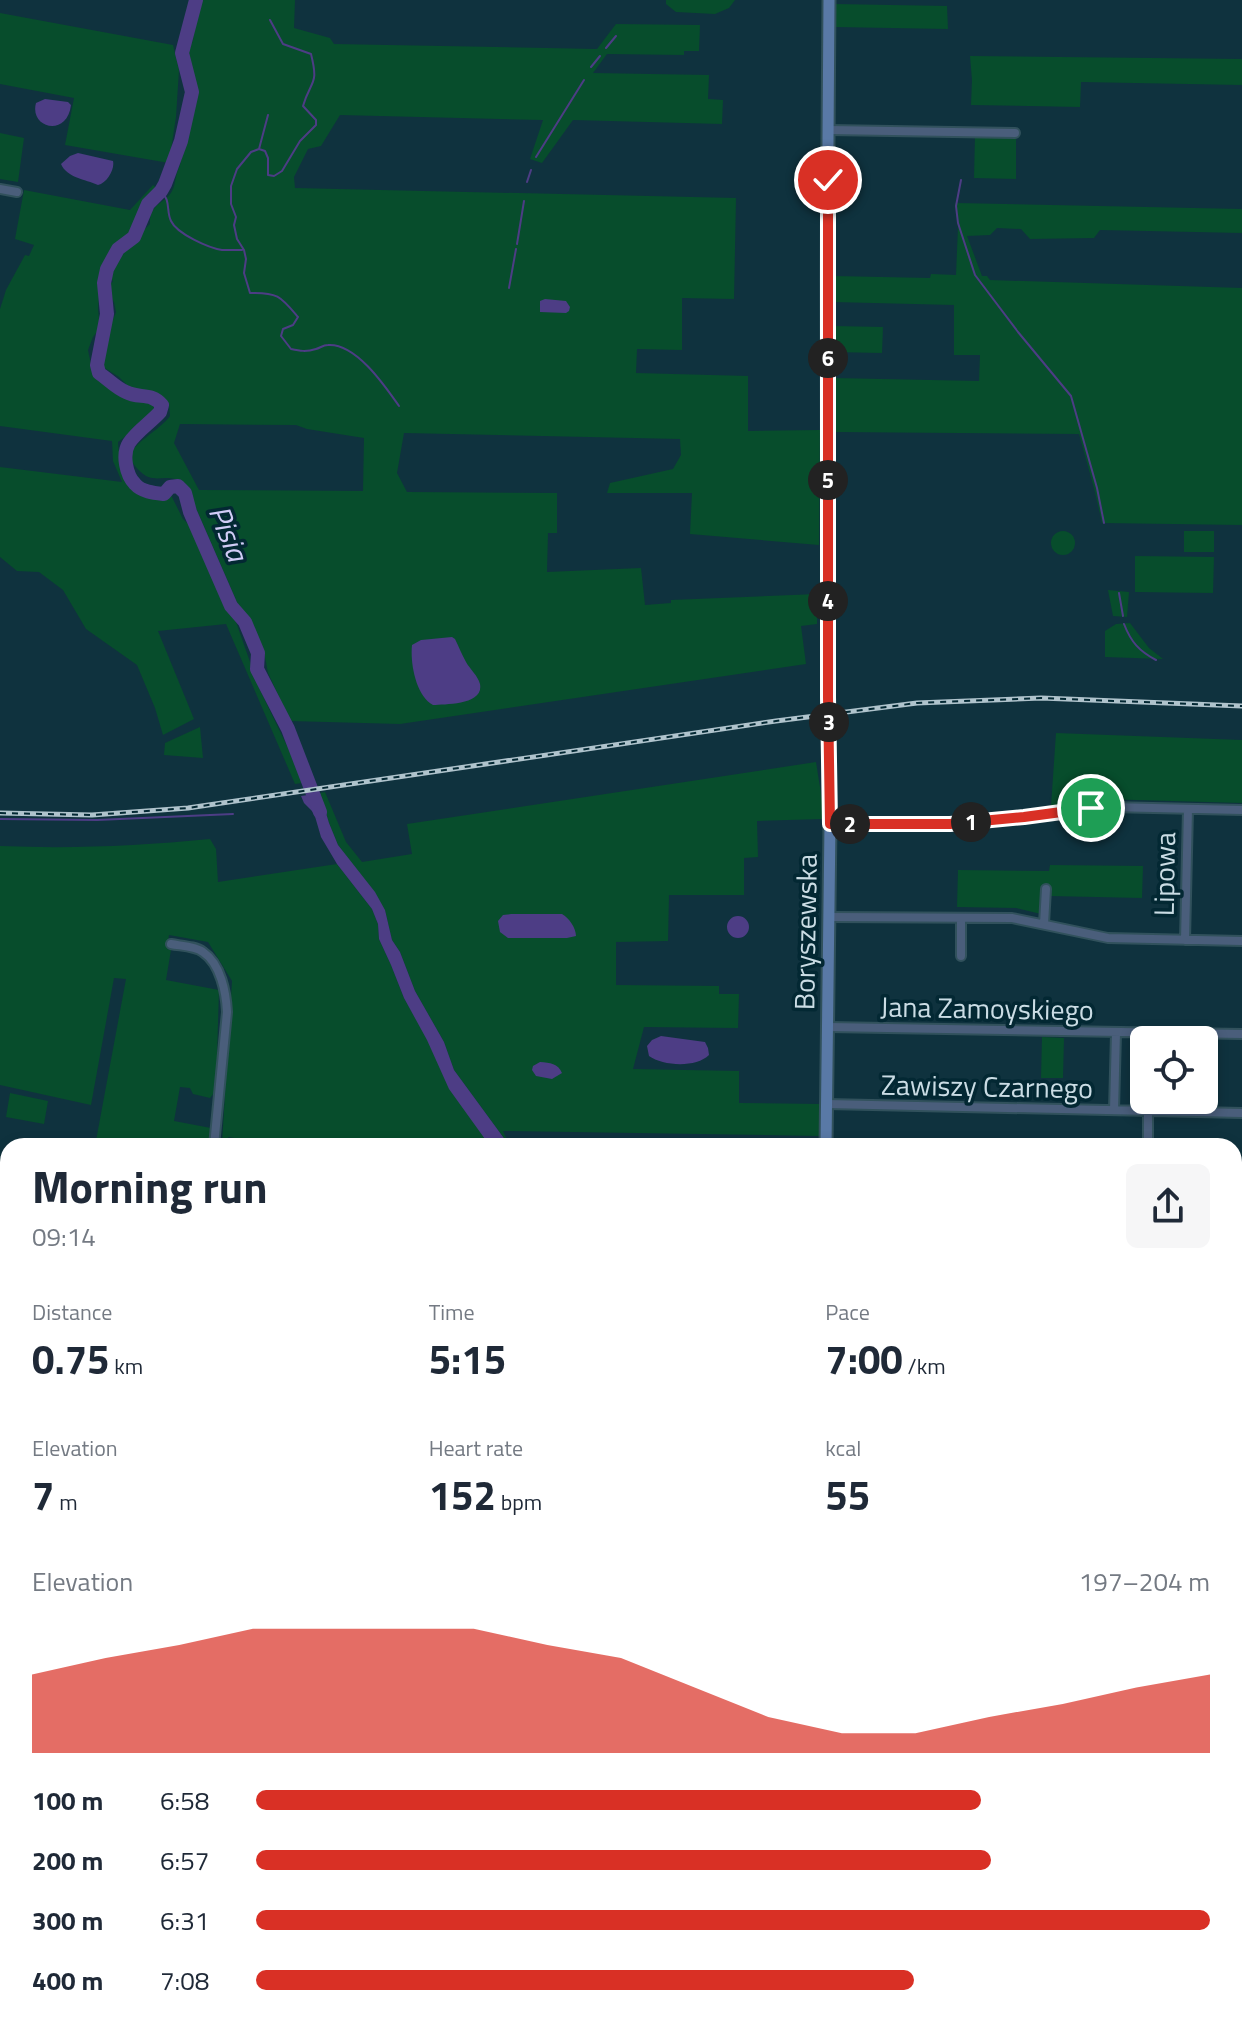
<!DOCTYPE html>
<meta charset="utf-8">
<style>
:root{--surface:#fff;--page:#f6f6f7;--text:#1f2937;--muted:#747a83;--accent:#d93025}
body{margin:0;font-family:"Titillium Web",sans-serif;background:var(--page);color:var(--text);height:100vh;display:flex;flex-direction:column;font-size:30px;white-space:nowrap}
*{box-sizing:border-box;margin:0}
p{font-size:26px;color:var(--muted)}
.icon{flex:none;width:44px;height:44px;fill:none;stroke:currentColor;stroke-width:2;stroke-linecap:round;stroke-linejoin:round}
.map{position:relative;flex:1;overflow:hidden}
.sheet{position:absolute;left:0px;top:1138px;width:1242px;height:890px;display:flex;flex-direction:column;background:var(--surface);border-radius:24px 24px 0 0;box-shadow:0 4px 12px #0003}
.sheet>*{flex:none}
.tools{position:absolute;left:1130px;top:1026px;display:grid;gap:16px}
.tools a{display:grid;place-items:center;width:88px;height:88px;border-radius:12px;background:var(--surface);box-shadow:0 4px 12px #0003;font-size:40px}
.pin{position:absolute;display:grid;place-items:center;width:68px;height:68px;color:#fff;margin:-34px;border:4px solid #fff;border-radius:50%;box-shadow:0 2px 8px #0007}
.km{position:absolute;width:40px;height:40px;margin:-20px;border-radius:50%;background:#222;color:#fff;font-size:22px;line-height:40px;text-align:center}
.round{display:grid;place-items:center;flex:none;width:84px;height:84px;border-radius:12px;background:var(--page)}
.head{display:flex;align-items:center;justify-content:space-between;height:136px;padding:0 32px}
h1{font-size:44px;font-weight:700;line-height:60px}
.stats{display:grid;grid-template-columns:repeat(3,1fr);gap:12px;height:136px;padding:8px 32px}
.stats div{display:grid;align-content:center}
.stats b{font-size:40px;font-weight:700}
.stats small{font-size:22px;font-weight:400}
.stats p{font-size:22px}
.chart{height:224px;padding:16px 32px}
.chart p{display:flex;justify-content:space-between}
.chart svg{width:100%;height:144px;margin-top:8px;fill:var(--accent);opacity:.7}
ul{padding:0 32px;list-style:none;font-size:26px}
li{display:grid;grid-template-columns:128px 96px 1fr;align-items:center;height:60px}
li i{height:20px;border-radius:10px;background:var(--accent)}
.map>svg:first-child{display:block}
.green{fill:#074d2c;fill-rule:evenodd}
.water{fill:#4d3d85}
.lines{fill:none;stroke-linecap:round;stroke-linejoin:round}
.stream{stroke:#4d3d85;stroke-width:2}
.river{stroke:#4d3d85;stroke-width:14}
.street-casing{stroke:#31515c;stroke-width:12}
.secondary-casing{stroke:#31515c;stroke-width:15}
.street{stroke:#4a5e7b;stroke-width:8}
.secondary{stroke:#5979a6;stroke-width:11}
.rail-casing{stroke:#afc3cc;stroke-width:5}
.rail{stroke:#032833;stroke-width:2;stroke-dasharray:6;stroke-linecap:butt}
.route-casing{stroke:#fff;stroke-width:16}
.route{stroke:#d93025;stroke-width:10}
.labels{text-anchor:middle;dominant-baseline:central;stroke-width:7;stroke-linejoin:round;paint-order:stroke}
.street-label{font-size:28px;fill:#cadce4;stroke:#032833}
.water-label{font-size:30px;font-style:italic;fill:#d1ccf6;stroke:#032833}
</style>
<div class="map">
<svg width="1242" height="2027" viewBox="0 0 1242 2027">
<rect width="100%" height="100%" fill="#0f323e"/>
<path class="green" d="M 200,0 L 295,0 L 294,28 L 330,38 L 334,44 L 597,49 L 616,24 L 700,25 L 699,51 L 684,51 L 684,55 L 607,54 L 593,73 L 709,75 L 708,99 L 723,100 L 722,124 L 573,120 L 542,163 L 530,159 L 543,120 L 340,115 L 321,146 L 308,149 L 294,177 L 295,188 L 736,198 L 734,299 L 682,298 L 682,350 L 637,349 L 636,373 L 748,376 L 748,431 L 820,430 L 819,545 L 690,534 L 692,493 L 607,493 L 610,483 L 673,469 L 681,455 L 680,439 L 404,433 L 397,473 L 407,492 L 557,493 L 557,533 L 548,533 L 547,572 L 641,568 L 645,605 L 671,603 L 671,600 L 817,594 L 817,624 L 801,626 L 806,664 L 400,724 L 290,721 L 268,673 L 263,647 L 240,609 L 185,483 C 159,469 153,493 129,458 C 132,443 160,430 170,416 L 169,404 L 163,397 L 147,391 L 131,389 L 119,377 L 103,367 L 107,334 L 116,312 L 114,302 L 109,294 L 108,284 L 113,282 L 110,275 C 117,261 123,248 138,241 L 142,232 L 150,224 C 149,203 165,204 172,191 C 176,184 175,174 180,165 L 191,121 L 192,108 L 197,102 L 197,90 L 188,52 L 193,40 ZM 180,424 L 296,425 L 307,429 L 364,438 L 363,491 L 199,490 L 174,443 Z
M 666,0 L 735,0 L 729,8 L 715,14 L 676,12 L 666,4 Z
M 835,4 L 947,6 L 948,29 L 835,27 Z
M 0,13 L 173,45 L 179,70 L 176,117 L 169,163 L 65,145 L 74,98 L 0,84 Z
M 970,56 L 1242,59 L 1242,85 L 1081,82 L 1080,107 L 971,105 L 972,80 Z
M 0,133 L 24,138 L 18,182 L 0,179 Z
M 975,135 L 1016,136 L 1016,179 L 974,178 Z
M 153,185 L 157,188 L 146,196 L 129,237 L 113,247 L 101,269 L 98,309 L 100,328 L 93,337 L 88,350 L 92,369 L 124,398 L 137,400 L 146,399 L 152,404 L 155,410 L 153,415 L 136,425 L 126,436 L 118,442 C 118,450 120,454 122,461 C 128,494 134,493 165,499 L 171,495 L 183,519 L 191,527 L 203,558 L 227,609 L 235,619 L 260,690 L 288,748 L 302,783 L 295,784 L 226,624 L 158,631 L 194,719 L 163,735 L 155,708 L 137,665 L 86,629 L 63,590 L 39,572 L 17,571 L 0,557 L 0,467 L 122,482 L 113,461 L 112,441 L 0,426 L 0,309 L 6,290 L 25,255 L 29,256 L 34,245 L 15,239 L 24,190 L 130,210 Z
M 955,203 L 1242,209 L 1242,233 L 1100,230 L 1094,238 L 1030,239 L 1021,229 L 997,228 L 990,235 L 967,236 L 982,276 L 987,276 L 990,280 L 1242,288 L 1242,525 L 1102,523 L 1094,488 L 1079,434 L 835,432 L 832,428 L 833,378 L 979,381 L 980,355 L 954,355 L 954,305 L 833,302 L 833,276 L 930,278 L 931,274 L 956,275 L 958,227 Z
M 833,326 L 883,327 L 882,353 L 832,352 Z
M 1184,531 L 1214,531 L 1214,552 L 1184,552 Z
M1051 543a12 12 0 1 1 24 0a12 12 0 1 1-24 0Z
M 1135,556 L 1214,557 L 1213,593 L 1135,592 Z
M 1108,590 L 1129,592 L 1127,617 L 1113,616 Z
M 1130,623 L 1149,648 L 1163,659 L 1105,657 L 1105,631 L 1116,624 Z
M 200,727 L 203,758 L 164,755 L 165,743 Z
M 1056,733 L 1242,740 L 1242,803 L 1101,799 L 1051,806 Z
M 816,762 L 823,806 L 823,819 L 757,821 L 758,857 L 744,858 L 744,895 L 669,895 L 668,941 L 616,942 L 616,985 L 719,986 L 719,994 L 739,994 L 738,1028 L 644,1027 L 633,1069 L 739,1071 L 739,1103 L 821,1104 L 821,1136 L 503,1131 L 510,1146 L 507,1146 L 506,1141 L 454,1070 L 444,1042 L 415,991 L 400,952 L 392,940 L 385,910 L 338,845 L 329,823 L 320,793 L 325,792 L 346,842 L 362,862 L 412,854 L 407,824 Z
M 210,839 L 216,849 L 218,882 L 337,864 L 372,909 L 378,924 L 379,939 L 391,965 L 404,998 L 490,1146 L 233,1146 L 234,1138 L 229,1137 L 222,1143 L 232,981 L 208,942 L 169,935 L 167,949 L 171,950 L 166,980 L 219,990 L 216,1091 L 210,1098 L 193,1094 L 190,1088 L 180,1087 L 174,1121 L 211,1128 L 208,1146 L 95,1146 L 126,979 L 114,978 L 91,1105 L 0,1085 L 0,846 C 71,849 139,846 210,839 Z
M 1050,865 L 1143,866 L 1142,898 L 1049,896 L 1049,886 L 1042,885 L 1041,914 L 1016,908 L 957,907 L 958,870 L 1049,871 Z
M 1042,1037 L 1064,1038 L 1063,1078 L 1041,1078 Z
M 10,1093 L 48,1101 L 44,1124 L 6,1117 Z
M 1242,1395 L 1242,1495 L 1234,1470 L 1234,1396 Z
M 1234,1841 L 1242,1841 L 1242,2027 L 1009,2027 L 1008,2020 L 1234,2020 Z
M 8,1849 L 8,1951 L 0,1964 L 0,1854 Z
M 372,2020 L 479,2020 L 478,2027 L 371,2027 Z
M 840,2020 L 992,2020 L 1002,2027 L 842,2027 Z"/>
<path class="water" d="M 45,99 L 68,102 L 71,105 C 67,138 29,128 36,103 Z
M 78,153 L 113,161 C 115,169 107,183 98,185 C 85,179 67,178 61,164 L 70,156 Z
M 545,299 L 566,301 L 570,307 L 569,311 L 566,313 L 540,312 L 540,301 Z
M 452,637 L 455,639 C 459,647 462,655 466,662 C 470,669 478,676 480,684 C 484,705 445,704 433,705 C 416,696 410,663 412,645 L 421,640 Z
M 320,793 L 329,823 L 338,845 L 375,892 L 385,910 L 392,940 L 400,952 L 415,991 L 444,1042 L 454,1070 L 506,1141 L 507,1146 L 490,1146 L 449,1089 L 427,1040 L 404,998 L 391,965 L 379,939 L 378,924 L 372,909 L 337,864 L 321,837 L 314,813 L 304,803 L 301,796 Z
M 511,914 L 562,914 C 569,918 576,928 576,936 L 567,938 L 508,938 L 500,932 L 498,921 L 503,915 Z
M727 927a11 11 0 1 1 22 0a11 11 0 1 1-22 0Z
M 661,1036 L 705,1042 L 708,1048 L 709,1055 C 696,1068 663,1066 649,1056 L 647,1046 L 652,1040 Z
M 540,1062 C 550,1063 558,1063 562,1073 L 552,1079 L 536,1076 L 532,1070 L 533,1066 Z
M 1238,1779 L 1242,1779 L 1242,1812 L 1234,1812 L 1234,1781 Z
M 1242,1886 L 1242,2027 L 1043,2027 L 1042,2020 L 1234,2020 L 1234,1887 Z"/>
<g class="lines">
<path class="stream" d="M 270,20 L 283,44 L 311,54 C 319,86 311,79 303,106 L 316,120 L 316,125 L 300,141 L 282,171 L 274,176 L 268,175 L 268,158 L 265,151 L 259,149 L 251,152 L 237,169 L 231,186 L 231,204 L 236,217 L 234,225 L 237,239 L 244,250 L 246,259 L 244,273 L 250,293 C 278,292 281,297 298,317 L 293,325 L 283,329 L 281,336 L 291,349 C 300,351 306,352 316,349 C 320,348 323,345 328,345 C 356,343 385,386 399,406
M 606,48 L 616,36
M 591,67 L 600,56
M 259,149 L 268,115
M 536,157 L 584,80
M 961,180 L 956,206 L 958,223 L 975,275 L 1018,332 L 1071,396 L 1097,488 L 1104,523
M 527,182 L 531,170
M 161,191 C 171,200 166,211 171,221 C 177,234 209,248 222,250 C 229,250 236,250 242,250
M 517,244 L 524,201
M 509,288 L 516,249
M 1119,593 L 1123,616
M 1124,624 C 1131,642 1139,651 1156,660
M 0,819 L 97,820 L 233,814"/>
<path class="river" d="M 196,0 L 182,53 L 192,92 L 181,141 L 165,184 L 161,191 L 148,204 L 134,237 L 118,249 L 107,269 L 104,283 L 107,314 L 97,365 L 99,373 C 108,379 116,388 126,392 C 139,399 151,392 162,405 L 160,412 C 151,422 136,432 129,443 C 122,454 126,475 135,484 C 142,492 154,493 164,494 L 170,487 L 178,486 L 185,493 L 190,512 L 231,606 L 245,622 L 258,653 L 257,669 L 288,729 L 320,812"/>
<defs>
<path id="street" d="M 829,130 L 1015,133
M 0,189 L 17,192
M 830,824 L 950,824 L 1109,807 L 1242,810
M 829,917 L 1012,918 L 1108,938 L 1242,941
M 1044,924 L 1046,889
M 1185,940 L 1188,809
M 171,944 C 181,946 195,946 203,952 C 221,964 226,993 227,1012 L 214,1146
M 961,956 L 961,918
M 828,1027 L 1242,1034
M 827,1104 L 1242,1113
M 1114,1110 L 1116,1033
M 1148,1146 L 1148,1111
M 1234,1199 L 1242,1200
M 827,2020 L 828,2027
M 279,2027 L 280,2020
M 656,2027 L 657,2020
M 709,2027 L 709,2020"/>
<path id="secondary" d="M 826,1146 L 830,824 L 828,697 L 827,280 L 829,0
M 0,1178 L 8,1180
M 1234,1302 L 1242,1303
M 1234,1531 L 1242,1536"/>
</defs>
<use href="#street" class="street-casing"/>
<use href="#secondary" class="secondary-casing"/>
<use href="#street" class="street"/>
<use href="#secondary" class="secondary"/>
<defs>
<path id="rail" d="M 0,813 L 92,815 L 188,808 L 776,721 L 917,703 L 1041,698 L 1242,706
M 0,1272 L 8,1274
M 0,1289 L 8,1289"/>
</defs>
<use href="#rail" class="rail-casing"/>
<use href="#rail" class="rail"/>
</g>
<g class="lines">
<defs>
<path id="route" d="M 828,180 L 828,697 L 830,824 L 950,824 L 1024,817 L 1091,808"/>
</defs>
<use href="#route" class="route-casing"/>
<use href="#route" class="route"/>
</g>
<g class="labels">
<g class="street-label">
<text transform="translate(1164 874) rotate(-89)">Lipowa</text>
<text transform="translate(805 932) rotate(-89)">Boryszewska</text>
<text transform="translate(987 1008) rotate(1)">Jana Zamoyskiego</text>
<text transform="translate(987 1086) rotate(1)">Zawiszy Czarnego</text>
</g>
<g class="water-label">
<text transform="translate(229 533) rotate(68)">Pisia</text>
</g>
</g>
</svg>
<div class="tools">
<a><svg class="icon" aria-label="locate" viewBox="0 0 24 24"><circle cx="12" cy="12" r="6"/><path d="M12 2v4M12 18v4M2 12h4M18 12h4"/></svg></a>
</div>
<div class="pin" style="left:1091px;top:808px;background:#1e9e55"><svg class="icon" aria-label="arrive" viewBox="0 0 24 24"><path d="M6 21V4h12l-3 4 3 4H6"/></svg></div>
<div class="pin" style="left:828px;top:180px;background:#d93025"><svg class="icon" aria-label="check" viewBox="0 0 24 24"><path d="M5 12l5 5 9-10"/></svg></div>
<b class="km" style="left:971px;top:822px">1</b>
<b class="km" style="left:850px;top:824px">2</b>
<b class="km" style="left:829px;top:722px">3</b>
<b class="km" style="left:828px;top:601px">4</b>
<b class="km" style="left:828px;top:480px">5</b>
<b class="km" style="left:828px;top:358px">6</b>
<section class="sheet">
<div class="head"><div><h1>Morning run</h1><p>09:14</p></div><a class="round"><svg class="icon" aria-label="share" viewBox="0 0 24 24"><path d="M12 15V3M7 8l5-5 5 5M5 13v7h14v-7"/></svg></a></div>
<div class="stats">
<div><p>Distance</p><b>0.75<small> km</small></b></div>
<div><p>Time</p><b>5:15</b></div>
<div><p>Pace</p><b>7:00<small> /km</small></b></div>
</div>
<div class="stats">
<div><p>Elevation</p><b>7<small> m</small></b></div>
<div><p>Heart rate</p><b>152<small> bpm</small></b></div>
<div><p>kcal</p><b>55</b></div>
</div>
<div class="chart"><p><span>Elevation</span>197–204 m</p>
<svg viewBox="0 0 160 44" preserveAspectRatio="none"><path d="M0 44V20L10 15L20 11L30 6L40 6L50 6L60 6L70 11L80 15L90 24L100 33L110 38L120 38L130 33L140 29L150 24L160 20V44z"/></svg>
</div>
<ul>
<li><b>100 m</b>6:58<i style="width:76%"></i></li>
<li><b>200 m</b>6:57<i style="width:77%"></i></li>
<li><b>300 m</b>6:31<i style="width:100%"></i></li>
<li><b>400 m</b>7:08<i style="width:69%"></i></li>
</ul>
</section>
</div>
